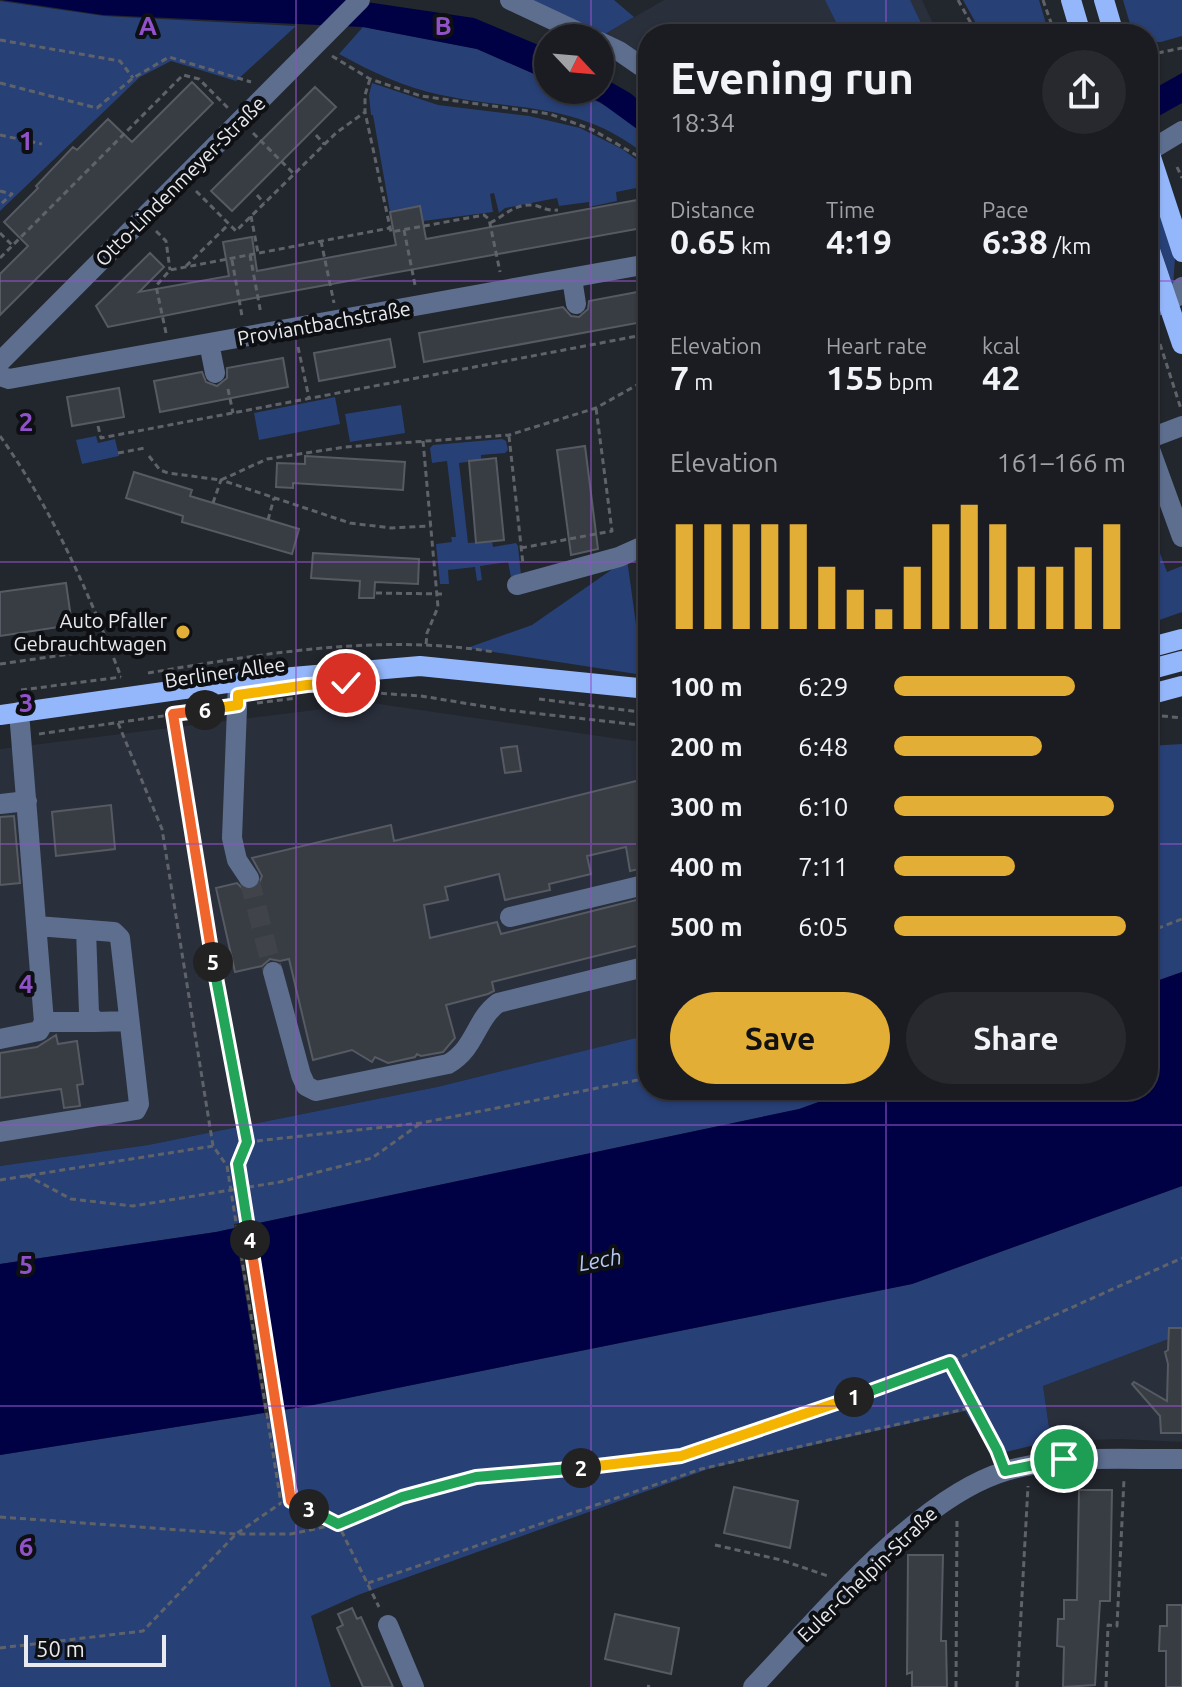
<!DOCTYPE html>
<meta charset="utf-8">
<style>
:root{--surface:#1a1c22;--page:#27292f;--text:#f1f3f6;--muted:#9fa1a5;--line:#383a40;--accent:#e3ae35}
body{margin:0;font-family:Ubuntu,sans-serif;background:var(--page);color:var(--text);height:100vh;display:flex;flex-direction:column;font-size:30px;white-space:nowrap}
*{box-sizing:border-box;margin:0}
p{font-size:26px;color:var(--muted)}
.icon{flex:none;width:44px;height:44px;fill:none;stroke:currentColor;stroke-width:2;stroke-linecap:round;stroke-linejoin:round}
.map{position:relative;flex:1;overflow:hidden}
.drawer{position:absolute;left:638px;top:24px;width:520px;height:1076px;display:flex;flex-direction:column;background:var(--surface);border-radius:32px;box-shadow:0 2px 6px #0004,0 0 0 2px var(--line)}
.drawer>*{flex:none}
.needle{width:52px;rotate:116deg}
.tools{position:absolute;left:534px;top:24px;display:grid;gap:16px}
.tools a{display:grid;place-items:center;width:80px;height:80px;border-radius:50%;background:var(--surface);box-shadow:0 2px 6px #0004,0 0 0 2px var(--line);font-size:40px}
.scale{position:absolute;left:24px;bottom:20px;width:142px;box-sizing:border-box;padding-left:8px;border:4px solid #e8eaef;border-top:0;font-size:22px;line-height:28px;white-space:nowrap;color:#e8eaef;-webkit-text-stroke:6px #0d0f12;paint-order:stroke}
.pin{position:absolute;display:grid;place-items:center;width:68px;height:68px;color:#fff;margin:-34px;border:4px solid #fff;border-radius:50%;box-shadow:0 2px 8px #0007}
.km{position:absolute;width:40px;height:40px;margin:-20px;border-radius:50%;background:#222;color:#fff;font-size:22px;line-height:40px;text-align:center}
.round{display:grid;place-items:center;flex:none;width:84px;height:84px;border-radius:42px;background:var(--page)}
.headline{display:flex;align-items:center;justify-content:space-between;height:136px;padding:0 32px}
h1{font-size:44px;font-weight:700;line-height:60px}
.stats{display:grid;grid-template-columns:repeat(3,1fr);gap:12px;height:136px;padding:8px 32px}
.stats div{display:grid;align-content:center}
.stats b{font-size:34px;font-weight:700}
.stats small{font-size:22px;font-weight:400}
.stats p{font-size:22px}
.chart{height:224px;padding:16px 32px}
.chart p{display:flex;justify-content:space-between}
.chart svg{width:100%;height:144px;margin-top:8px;stroke:var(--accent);stroke-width:6}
.action{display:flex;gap:16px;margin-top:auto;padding:16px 32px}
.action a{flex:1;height:92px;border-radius:48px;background:var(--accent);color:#111;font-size:32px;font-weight:700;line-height:92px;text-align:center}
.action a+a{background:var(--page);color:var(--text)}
ul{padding:0 32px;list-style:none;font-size:26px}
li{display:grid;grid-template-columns:128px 96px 1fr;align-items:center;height:60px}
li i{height:20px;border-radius:10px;background:var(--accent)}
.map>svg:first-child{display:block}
.built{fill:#292f3b}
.green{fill:#274076}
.water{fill:#000045}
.pier{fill:#22262d}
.building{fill:#383c43;stroke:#565a62;stroke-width:2}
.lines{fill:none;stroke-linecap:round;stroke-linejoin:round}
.minor-tunnel{stroke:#40434a;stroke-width:20;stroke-dasharray:20 10;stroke-linecap:butt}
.path{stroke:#5f6369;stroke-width:3;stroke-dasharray:6 4;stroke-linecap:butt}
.minor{stroke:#5d6e8f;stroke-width:20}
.major{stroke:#94b6fa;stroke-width:20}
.path-bridge{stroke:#5f6369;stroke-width:3;stroke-dasharray:6 4;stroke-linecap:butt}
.split-1-casing{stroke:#fff;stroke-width:16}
.split-2-casing{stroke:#fff;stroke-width:16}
.split-3-casing{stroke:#fff;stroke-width:16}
.split-4-casing{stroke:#fff;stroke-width:16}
.split-5-casing{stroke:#fff;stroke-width:16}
.split-6-casing{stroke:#fff;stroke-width:16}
.split-7-casing{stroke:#fff;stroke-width:16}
.split-1{stroke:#22a559;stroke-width:10}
.split-2{stroke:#f5b400;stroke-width:10}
.split-3{stroke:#22a559;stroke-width:10}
.split-4{stroke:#f0652b;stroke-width:10}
.split-5{stroke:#22a559;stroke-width:10}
.split-6{stroke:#f0652b;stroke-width:10}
.split-7{stroke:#f5b400;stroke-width:10}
.grid{fill:none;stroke:#9152c9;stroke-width:2;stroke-opacity:0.55}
.poi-dot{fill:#e3ae35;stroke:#0d0f12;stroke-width:3}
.labels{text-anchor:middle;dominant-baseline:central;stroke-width:8;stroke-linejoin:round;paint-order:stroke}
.street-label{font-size:20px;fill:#e8eaef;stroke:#0d0f12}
.poi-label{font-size:20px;fill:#e8eaef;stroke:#0d0f12;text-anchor:end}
.water-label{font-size:22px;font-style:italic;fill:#b3c8f0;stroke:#0d0f12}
.grid-label{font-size:26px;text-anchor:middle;font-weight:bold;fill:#9152c9;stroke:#0d0f12;stroke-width:8;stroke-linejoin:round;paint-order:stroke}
</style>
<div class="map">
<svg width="1182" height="1687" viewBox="0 0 1182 1687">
<rect width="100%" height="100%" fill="#22262d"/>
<path class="built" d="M 664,0 L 922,0 L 938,34 L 648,34 L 648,71 L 598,38 Z
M 372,703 L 648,743 L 648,1035 L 437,1087 L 148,1145 L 0,1166 L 0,749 Z
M 1182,1334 L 1182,1442 L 1120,1439 L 1051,1441 L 1043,1386 Z"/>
<path class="green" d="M 525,0 L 614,0 L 634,17 L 600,37 Z
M 825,0 L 910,0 L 921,23 L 897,34 L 842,34 Z
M 963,0 L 1039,0 L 1049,34 L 982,34 Z
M 1123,0 L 1182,0 L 1182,36 L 1161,42 L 1148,42 L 1148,34 L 1133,34 Z
M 0,1 L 104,16 L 296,26 L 236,81 L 171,61 L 140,77 L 0,211 Z
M 363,27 L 477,49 L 548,80 L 548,90 C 589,90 617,111 648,137 L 648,157 C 580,101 520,112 441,95 C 403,87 372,72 339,54 Z
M 372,83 L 438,105 L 529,116 L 580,128 L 622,149 L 648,168 L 648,197 L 638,198 L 636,188 L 616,192 L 617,201 L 589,207 L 589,202 L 559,206 L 557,198 L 505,208 L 499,213 L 494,193 L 490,194 L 493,212 L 423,221 L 420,207 L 390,212 L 373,115 L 371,115 L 369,95 Z
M 1148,178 L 1175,259 L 1173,286 L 1148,212 Z
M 335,397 L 340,424 L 259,440 L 254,413 Z
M 401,405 L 405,433 L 350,442 L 345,414 Z
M 96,436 L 98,443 L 115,439 L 119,456 L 82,464 L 76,440 Z
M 502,439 L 506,441 L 508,450 L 505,453 L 481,455 L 481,460 L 459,463 L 468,543 L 492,541 L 493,547 L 516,543 L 518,546 L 521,575 L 511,577 L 508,562 L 480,566 L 482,580 L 477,581 L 475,567 L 448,570 L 449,584 L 440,584 L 436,544 L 452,542 L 451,537 L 456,537 L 447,461 L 432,463 L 430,448 L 433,445 Z
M 1148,521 L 1167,572 L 1182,566 L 1182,612 L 1148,624 Z
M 627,559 L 643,675 L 467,648 L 532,625 Z
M 1182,744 L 1182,972 L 1148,984 L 1148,746 Z
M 648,1035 L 648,1090 L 852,1090 L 800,1109 L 216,1232 L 0,1264 L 0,1166 L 148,1145 L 437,1087 Z
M 1182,1186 L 1182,1334 L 1043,1386 L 1051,1441 L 993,1455 L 965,1411 L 711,1468 L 358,1595 L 311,1616 L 331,1687 L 0,1687 L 0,1455 L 308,1406 L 912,1284 Z"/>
<path class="water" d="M 2,0 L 353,0 L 474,18 L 548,49 L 548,80 L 477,49 L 363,27 L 103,15 Z
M 1182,73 L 1182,103 L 1148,122 L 1148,92 Z
M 600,76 L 630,93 L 648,108 L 648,137 L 600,102 L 572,90 L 600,90 Z
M 1182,972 L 1182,1186 L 912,1284 L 308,1406 L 0,1455 L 0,1264 L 216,1232 L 799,1109 L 852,1090 L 1148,1090 L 1148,984 Z"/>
<path class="pier" d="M 249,1221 L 280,1415 L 265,1417 L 234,1224 Z"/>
<path class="building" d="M 192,82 L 213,103 L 0,315 L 0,274 L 28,246 L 4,222 L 38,188 L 36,186 L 73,147 L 77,150 L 108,119 L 132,142 Z
M 315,87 L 336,107 L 232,211 L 211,191 Z
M 648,198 L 648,227 L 254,298 L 108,327 L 96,306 L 150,253 L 164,267 L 139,292 L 229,276 L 223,242 L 252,237 L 257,271 L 396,245 L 390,212 L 420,206 L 426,239 Z
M 648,290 L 648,321 L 424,362 L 419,333 L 563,307 L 571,316 L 579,317 L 588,309 L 589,301 Z
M 390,339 L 395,367 L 319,381 L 314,353 Z
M 283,358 L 288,387 L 160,412 L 154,381 L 202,372 L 206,382 L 217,386 L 227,378 L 227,368 Z
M 119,388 L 124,417 L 72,426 L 67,397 Z
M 585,446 L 598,549 L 571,555 L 557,450 Z
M 305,456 L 405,462 L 403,490 L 293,483 L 293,488 L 276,487 L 277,463 L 305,464 Z
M 496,458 L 504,540 L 476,543 L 469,461 Z
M 134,472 L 192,490 L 190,496 L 299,529 L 292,554 L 182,522 L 183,516 L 126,498 Z
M 313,553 L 419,559 L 418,584 L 375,582 L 374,598 L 359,598 L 360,581 L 311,578 Z
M 66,583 L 72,625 L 0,636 L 0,592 Z
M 517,746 L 521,771 L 505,773 L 501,748 Z
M 648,778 L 648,841 L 645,842 L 648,867 L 630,871 L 626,847 L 587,856 L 591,874 L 549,884 L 550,890 L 505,900 L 499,874 L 445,887 L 448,900 L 424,905 L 430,938 L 497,922 L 501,934 L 648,897 L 648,943 L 492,982 L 494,991 L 488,994 L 446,1005 L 455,1038 L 443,1052 L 421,1056 L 417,1054 L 415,1057 L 388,1063 L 375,1057 L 372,1062 L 352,1050 L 313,1060 L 289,959 L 280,961 L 270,959 L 262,966 L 235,972 L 216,888 L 237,883 L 244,890 L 257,888 L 262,876 L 252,858 L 391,825 L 394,841 Z
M 111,805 L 115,849 L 56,856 L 52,812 Z
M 14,816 L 20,883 L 0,885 L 0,817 Z
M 56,1035 L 58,1044 L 77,1041 L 83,1084 L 77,1085 L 80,1106 L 64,1108 L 61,1089 L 0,1098 L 0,1053 L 37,1047 Z
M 1169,1328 L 1182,1328 L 1182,1433 L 1161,1433 L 1160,1416 L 1132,1384 L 1134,1382 L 1167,1401 L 1168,1364 L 1165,1352 L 1168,1350 Z
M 734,1487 L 798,1501 L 790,1548 L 724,1533 Z
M 1079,1490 L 1112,1490 L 1110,1601 L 1100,1601 L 1095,1685 L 1063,1687 L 1064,1647 L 1057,1646 L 1058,1619 L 1064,1619 L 1064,1600 L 1077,1600 Z
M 908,1555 L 943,1555 L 941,1641 L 946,1641 L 947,1687 L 912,1687 L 912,1672 L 907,1674 Z
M 1167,1605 L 1182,1605 L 1182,1687 L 1166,1687 L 1166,1651 L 1159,1651 L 1160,1626 L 1167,1626 Z
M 352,1608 L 357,1619 L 361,1617 L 393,1687 L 363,1687 L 337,1628 L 343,1625 L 338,1614 Z
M 615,1614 L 679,1628 L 671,1674 L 605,1659 Z"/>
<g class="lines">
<path class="minor-tunnel" d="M 249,878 L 273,972"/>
<path class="path" d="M 958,0 L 977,34
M 1043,0 L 1055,34
M 0,40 L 120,61 L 133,78
M 1148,55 L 1182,48
M 332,56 L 370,79 L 421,96 L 550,114 L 593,130 L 648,162
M 370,79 L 365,95 L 365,112 L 391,232 L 484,215 L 489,219 L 500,272
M 0,83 L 97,108 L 133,78 L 169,57 L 251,82
M 1148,101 L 1157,124
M 253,133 L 294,174
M 0,135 L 42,144
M 316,135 L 324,144
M 1177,167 L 1182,178
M 0,191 L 12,194 L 0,205
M 196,191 L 236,231 L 336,133 L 365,112
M 257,195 L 264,203
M 251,216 L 258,253
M 490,223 C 504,216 514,204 532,205 C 543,206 543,211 558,210
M 404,230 L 415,285
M 156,231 L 166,241 L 170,270
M 0,233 L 12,245
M 321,241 L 334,303
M 250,255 L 261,314
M 0,258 L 183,75 L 199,79 L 228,108
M 232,260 L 242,316
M 186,266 L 229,224
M 166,333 L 156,286 L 170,270 L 390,228
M 1160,344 L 1181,409
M 298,347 L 309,398
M 638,369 L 642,375
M 643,384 L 642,375 L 648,372
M 228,389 L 233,413
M 98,426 L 101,438 L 648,334
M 0,436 C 52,509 89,593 121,677
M 509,436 L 523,564
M 423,441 L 438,607 L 427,633 L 426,645
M 118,453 L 145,448
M 149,456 L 160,470 L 168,473 L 221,480 L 267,459 L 345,447 L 509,435 L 596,408 L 637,385 L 648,383
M 213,503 L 221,480 L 350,523 L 391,528 L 431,526
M 268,520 L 274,498
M 521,548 L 612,531 L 596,408
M 376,593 L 442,594
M 0,664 L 91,651
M 148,673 C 262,654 379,633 494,652
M 21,690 L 121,677
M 361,692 L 421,696 L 506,710 L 648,726
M 539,699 L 648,713
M 257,703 L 297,698
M 173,713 L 196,861 L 247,1142 L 238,1164
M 1152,715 L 1182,718
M 118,723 L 162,829 L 213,1146 L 227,1166
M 39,734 L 218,708
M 1148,932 L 1182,919
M 247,1142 L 421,1123 L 648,1078
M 26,1175 L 71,1199 L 133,1206 L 280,1182 L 372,1158 L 421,1123
M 0,1180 L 213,1146
M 951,1364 L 998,1452
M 291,1501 L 338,1524 L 379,1607
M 0,1517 L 236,1534 L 291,1534 L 338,1524 L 402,1497 L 476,1477 L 593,1467 L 681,1456 L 950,1362 L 1182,1258
M 715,1545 L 781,1560 L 828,1576
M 368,1583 L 701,1469 L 974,1407
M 0,1648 L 143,1631 L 236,1534 L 281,1503
M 647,1686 L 650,1687
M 956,1687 L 957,1519
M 1017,1687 L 1028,1486
M 1106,1687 L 1108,1625 L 1117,1626 L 1124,1479"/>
<path class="minor" d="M 510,0 L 591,38
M 600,42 L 619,51 L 648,71
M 1149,151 L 1182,131
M 572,278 L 576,304
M 1148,310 L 1176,297 L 1182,287
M 209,343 L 215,373
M 0,362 L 360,0
M 0,376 L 9,379 L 648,264
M 1148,439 L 1182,426
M 1148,444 L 1182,537
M 517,585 L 619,557 L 648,544
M 238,682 L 232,838 L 237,860 L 249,878
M 0,804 L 27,801
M 510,917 L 648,884
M 86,930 L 89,1013 L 95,1022 L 129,1021
M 273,972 L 301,1075 L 306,1086 L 316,1091 L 448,1064 C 476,1048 475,1020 498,1003 L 648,966
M 44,1022 L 95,1022
M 0,1039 L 39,1031 L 44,1022 L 19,712
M 0,1132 L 136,1110 L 139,1104 L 120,938 L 114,932 L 37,926
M 388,1625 L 414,1687
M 753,1687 C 817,1620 917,1497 1006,1471 C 1063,1454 1124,1460 1182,1459"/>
<path class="major" d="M 1071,0 L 1081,34
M 1104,0 L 1114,34
M 1148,148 L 1182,252
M 1148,244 L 1182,344
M 1148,648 L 1182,639
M 1148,670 L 1182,661
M 1148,695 L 1182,686
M 0,715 L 234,682 L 420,666 L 648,689"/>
<path class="path-bridge" d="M 238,1164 L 291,1501
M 227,1166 L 281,1503"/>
</g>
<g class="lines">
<defs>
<path id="split-1" d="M 854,1397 L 950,1362 L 997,1450 L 1005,1471 L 1064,1459"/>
<path id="split-2" d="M 581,1468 L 681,1456 L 854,1397"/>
<path id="split-3" d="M 309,1509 L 338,1524 L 402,1497 L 476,1477 L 581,1468"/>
<path id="split-4" d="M 250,1240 L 291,1501 L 309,1509"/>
<path id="split-5" d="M 213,962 L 247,1142 L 238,1164 L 250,1240"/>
<path id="split-6" d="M 205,710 L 173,714 L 213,962"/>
<path id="split-7" d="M 205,710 L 238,705 L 238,695 L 307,685 L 346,683"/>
</defs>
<use href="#split-1" class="split-1-casing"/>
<use href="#split-2" class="split-2-casing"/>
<use href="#split-3" class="split-3-casing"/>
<use href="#split-4" class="split-4-casing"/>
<use href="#split-5" class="split-5-casing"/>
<use href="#split-6" class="split-6-casing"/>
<use href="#split-7" class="split-7-casing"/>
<use href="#split-1" class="split-1"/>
<use href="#split-2" class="split-2"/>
<use href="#split-3" class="split-3"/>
<use href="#split-4" class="split-4"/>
<use href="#split-5" class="split-5"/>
<use href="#split-6" class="split-6"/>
<use href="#split-7" class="split-7"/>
</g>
<path class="grid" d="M 296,0 L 296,1687M 591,0 L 591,38M 886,0 L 886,34M 591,90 L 591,1687M 0,281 L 648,281M 1148,281 L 1182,281M 0,562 L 648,562M 1148,562 L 1182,562M 0,844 L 648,844M 1148,844 L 1182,844M 886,1090 L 886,1687M 0,1125 L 1182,1125M 0,1406 L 1182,1406"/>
<circle class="poi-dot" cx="183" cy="632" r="8"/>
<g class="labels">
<g class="street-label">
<text transform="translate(180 181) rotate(-45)">Otto-Lindenmeyer-Straße</text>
<text transform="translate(324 323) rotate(-10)">Proviantbachstraße</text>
<text transform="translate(225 672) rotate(-8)">Berliner Allee</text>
<text transform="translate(867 1574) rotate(-44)">Euler-Chelpin-Straße</text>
</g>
<g class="poi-label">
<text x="167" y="620">Auto Pfaller<tspan x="167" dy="23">Gebrauchtwagen</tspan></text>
</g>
<g class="water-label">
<text transform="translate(600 1259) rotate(-10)">Lech</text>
</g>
</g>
<g class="grid-label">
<text x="148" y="35">A</text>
<text x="443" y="35">B</text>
<text x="26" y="150">1</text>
<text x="26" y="431">2</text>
<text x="26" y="712">3</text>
<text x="26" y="993">4</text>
<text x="26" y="1274">5</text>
<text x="26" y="1556">6</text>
</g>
</svg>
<div class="tools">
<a><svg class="needle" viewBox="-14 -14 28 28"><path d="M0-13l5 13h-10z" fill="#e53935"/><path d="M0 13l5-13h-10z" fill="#9fa1a5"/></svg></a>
</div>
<div class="scale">50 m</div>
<div class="pin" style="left:1064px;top:1459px;background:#1e9e55"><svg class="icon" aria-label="arrive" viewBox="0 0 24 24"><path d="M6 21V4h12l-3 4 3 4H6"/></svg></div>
<div class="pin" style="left:346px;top:683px;background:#d93025"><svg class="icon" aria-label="check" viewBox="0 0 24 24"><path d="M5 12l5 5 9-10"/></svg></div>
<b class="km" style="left:854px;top:1397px">1</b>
<b class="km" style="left:581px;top:1468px">2</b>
<b class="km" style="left:309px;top:1509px">3</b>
<b class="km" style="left:250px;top:1240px">4</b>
<b class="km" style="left:213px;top:962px">5</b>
<b class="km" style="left:205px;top:710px">6</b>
<section class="drawer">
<div class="headline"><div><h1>Evening run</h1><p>18:34</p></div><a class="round"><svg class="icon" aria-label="share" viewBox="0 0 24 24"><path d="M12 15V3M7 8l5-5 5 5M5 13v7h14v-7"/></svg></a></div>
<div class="stats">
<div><p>Distance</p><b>0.65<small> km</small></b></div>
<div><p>Time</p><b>4:19</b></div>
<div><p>Pace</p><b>6:38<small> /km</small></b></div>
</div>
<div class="stats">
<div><p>Elevation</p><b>7<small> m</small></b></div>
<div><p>Heart rate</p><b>155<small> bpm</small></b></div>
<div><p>kcal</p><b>42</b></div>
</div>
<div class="chart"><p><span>Elevation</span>161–166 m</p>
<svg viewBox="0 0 160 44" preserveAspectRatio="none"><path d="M5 44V12M15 44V12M25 44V12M35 44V12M45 44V12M55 44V25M65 44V32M75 44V38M85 44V25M95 44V12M105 44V6M115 44V12M125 44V25M135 44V25M145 44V19M155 44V12"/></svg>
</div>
<ul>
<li><b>100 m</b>6:29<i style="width:78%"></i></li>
<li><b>200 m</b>6:48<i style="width:64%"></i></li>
<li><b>300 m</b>6:10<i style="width:95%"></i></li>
<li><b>400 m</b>7:11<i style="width:52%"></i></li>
<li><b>500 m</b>6:05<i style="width:100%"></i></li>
</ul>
<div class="action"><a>Save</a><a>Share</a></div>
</section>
</div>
